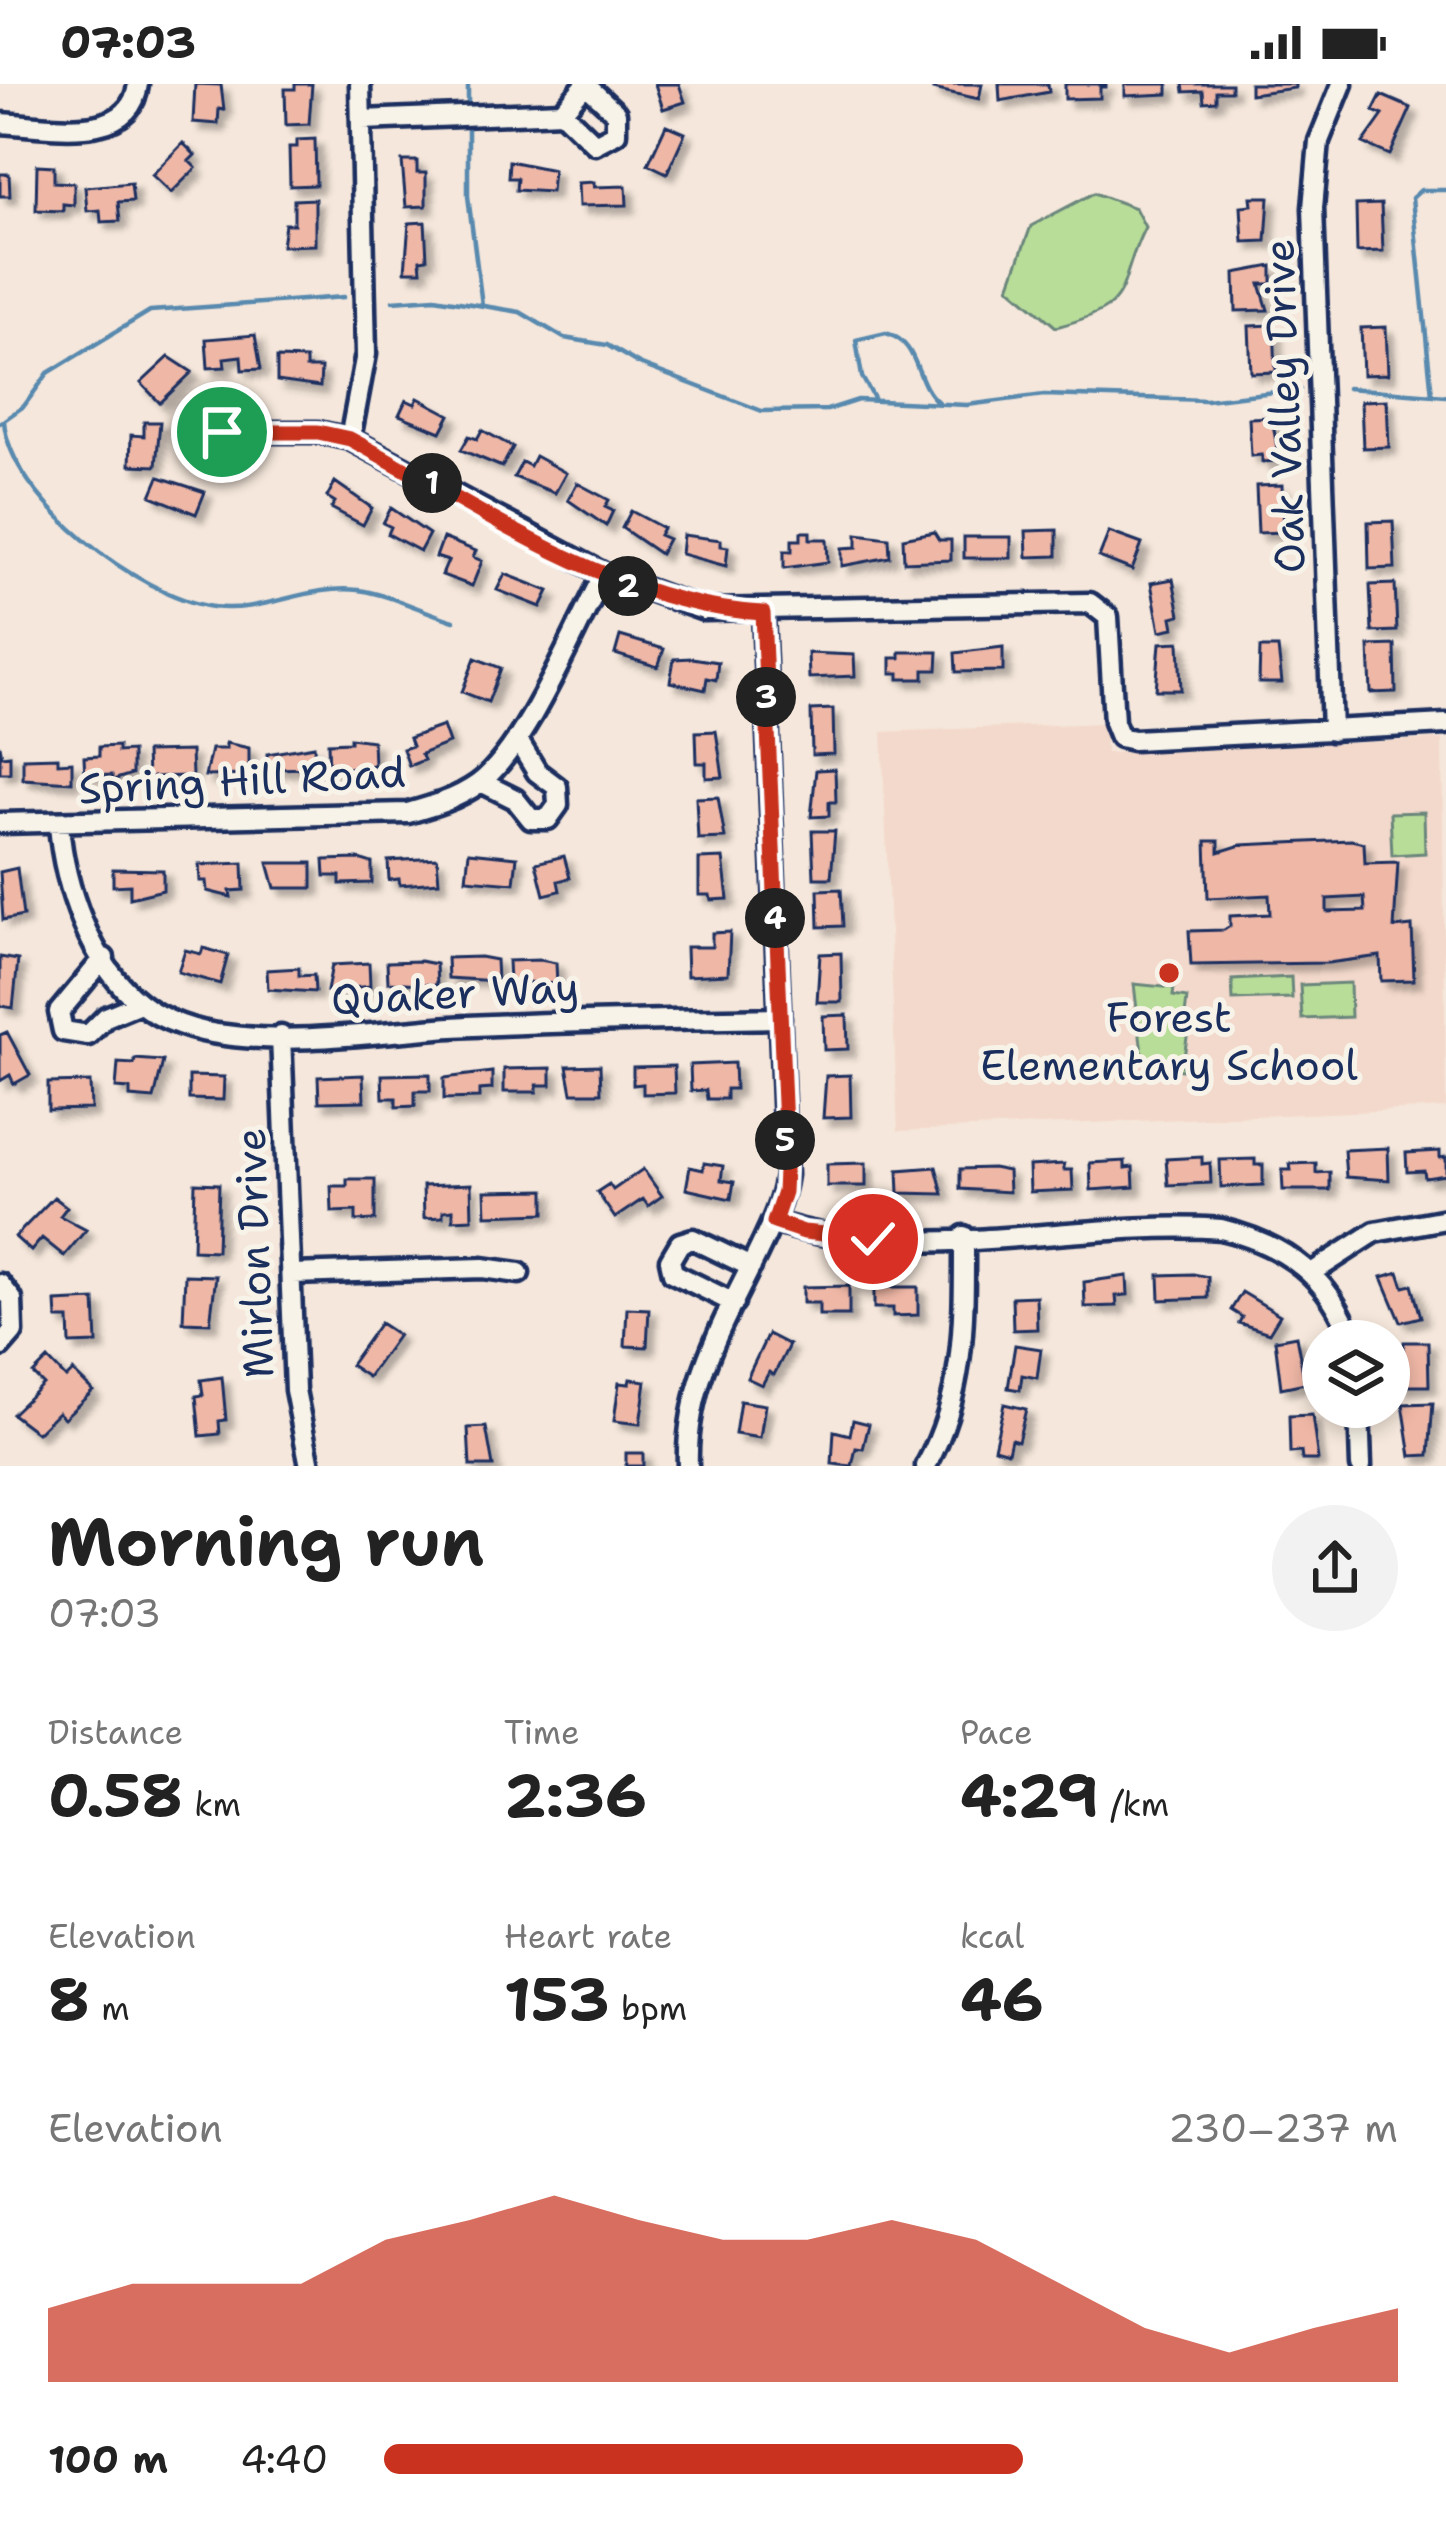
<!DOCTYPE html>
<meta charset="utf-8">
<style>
:root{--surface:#fff;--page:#f2f2f2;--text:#222;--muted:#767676;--accent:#c8321e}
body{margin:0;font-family:"Shantell Sans",sans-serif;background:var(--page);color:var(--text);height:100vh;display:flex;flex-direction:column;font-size:45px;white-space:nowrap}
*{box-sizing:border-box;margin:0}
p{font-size:39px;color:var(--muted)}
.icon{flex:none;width:66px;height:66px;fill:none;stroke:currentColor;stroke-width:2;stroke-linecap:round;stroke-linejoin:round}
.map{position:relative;height:1382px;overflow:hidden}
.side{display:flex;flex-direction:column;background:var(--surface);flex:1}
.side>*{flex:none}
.tools{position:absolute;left:1302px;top:1236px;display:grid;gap:24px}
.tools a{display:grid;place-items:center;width:108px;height:108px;border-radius:50%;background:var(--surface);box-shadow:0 6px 18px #0003;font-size:60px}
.pin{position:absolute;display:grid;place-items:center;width:102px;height:102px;color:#fff;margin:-51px;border:6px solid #fff;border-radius:50%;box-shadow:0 3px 12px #0007}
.km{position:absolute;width:60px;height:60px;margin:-30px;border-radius:50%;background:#222;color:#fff;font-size:33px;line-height:60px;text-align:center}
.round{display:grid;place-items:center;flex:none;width:126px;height:126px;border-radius:63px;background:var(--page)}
.head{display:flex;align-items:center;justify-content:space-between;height:204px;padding:0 48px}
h1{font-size:66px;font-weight:700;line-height:90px}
.metrics{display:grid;grid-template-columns:repeat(3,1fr);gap:18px;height:204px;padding:12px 48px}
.metrics div{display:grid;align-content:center}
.metrics b{font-size:60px;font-weight:700}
.metrics small{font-size:33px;font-weight:400}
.metrics p{font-size:33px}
.chart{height:336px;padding:24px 48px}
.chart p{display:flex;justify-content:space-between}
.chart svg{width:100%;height:216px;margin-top:12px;fill:var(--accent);opacity:.7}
ul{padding:0 48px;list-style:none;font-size:39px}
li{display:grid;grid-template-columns:192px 144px 1fr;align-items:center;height:90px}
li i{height:30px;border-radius:15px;background:var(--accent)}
.status{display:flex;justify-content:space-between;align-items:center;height:84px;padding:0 60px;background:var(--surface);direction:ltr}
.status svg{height:33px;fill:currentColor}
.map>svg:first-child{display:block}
.built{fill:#f3d9cb}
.green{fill:#b8dd98;stroke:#6a867b;stroke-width:3}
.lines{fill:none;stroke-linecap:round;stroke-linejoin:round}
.stream{stroke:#5989ae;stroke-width:4.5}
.building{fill:#efb7a6;stroke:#1b2f5e;stroke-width:3;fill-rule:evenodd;filter:url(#shadow)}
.minor-casing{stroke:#1b2f5e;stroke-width:27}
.minor{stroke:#f7f3e8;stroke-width:18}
.route-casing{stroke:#fff;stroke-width:24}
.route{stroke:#c8321e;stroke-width:15}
.poi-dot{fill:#c8321e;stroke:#f7f3e8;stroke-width:4.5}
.labels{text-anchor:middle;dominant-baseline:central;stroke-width:10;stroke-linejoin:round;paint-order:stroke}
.street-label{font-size:42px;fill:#1b2f5e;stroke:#f7f3e8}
.poi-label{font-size:42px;fill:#1b2f5e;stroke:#f7f3e8}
</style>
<div class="status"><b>07:03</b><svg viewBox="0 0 49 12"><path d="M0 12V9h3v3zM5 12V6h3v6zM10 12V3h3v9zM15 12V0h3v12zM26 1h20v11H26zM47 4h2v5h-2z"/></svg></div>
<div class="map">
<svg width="1446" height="1382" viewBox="0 0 1446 1382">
<defs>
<filter id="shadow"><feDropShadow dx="7" dy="7" stdDeviation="3" flood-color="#0004"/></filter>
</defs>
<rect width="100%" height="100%" fill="#f5e7db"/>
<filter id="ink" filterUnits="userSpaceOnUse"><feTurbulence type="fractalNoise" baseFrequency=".00833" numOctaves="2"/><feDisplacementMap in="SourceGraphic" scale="24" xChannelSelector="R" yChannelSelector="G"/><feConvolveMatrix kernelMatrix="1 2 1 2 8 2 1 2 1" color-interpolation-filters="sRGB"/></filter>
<g filter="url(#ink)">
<path class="built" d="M 1104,639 L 1106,669 L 1442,655 L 1446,1024 L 898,1047 L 882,648 Z"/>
<path class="green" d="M 1094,109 L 1135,124 L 1145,143 C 1113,206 1140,221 1056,243 L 1009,203 L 1031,142 Z
M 1424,728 L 1425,769 L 1392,771 L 1390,729 Z
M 1291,893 L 1292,914 L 1233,916 L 1232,896 Z
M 1350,899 L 1351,933 L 1302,935 L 1300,901 Z
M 1134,900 L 1174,904 L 1173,912 L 1187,914 L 1185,932 L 1190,934 L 1182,986 L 1152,984 L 1142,969 Z"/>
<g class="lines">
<path class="stream" d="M 468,21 L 468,0
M 468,45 L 468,112 L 482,221
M 393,217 L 435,214 L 520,228 L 564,254 L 607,261 L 639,280 L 762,327 L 827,326 L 858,316 L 967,321 L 1044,311 L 1206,316 L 1300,305
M 1347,304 L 1446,312
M 1432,311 L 1412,114 L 1421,106 L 1446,106
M 875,316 L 862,293 L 856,256 L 886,249 C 921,259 914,299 938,318
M 4,337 C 10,415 139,512 213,523 C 261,530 309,500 358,506 C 389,510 424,528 454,537
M 0,339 L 24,322 L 48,289 L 150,227 L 344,213"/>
</g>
<path class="building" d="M 195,0 L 221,1 L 224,26 L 219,25 L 218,40 L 193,38 Z
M 295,0 L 312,0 L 309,40 L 286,41 L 285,5 L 295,5 Z
M 655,0 L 679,0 L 685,18 L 663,25 Z
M 934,0 L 982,0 L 979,15 L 933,5 Z
M 999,0 L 1048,0 L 1049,8 L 1000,17 Z
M 1065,0 L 1106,0 L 1106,3 L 1100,3 L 1100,14 L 1065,15 Z
M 1125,0 L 1168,0 L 1168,10 L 1125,12 Z
M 1183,0 L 1231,0 L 1231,7 L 1216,7 L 1216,17 L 1204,18 L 1203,7 L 1184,8 Z
M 1250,0 L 1295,0 L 1295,4 L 1250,10 Z
M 1381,11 L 1411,24 L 1390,71 L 1363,59 L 1383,31 L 1373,27 Z
M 666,41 L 685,49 L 667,89 L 648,80 Z
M 315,55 L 316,101 L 290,102 L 289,63 L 297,63 L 297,56 Z
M 183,59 L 195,71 L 189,77 L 196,84 L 171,109 L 152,91 Z
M 402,77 L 417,77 L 417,89 L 426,89 L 426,122 L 406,123 Z
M 509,77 L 553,86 L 551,108 L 516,106 L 517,94 L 508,94 Z
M 37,81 L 54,82 L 54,98 L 74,99 L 74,121 L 63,120 L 63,127 L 36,126 Z
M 0,90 L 9,90 L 10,112 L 0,112 Z
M 594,98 L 594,103 L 626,102 L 627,121 L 579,122 L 578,99 Z
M 131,99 L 133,117 L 118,118 L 120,137 L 101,138 L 100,126 L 87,127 L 85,103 Z
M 1251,113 L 1269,113 L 1266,157 L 1243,158 L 1241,122 L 1252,121 Z
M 315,115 L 315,161 L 282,162 L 285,140 L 294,140 L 294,116 Z
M 1381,120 L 1383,167 L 1357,168 L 1356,121 Z
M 425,138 L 427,175 L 420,176 L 421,187 L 405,187 L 409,139 Z
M 1272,182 L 1272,200 L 1260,200 L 1268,226 L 1236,227 L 1235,189 Z
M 1274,241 L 1276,288 L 1251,289 L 1249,242 Z
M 1386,243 L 1388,290 L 1363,291 L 1361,244 Z
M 255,251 L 261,285 L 242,286 L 241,272 L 224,274 L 225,283 L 208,284 L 206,255 Z
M 169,273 L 192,288 L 160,319 L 141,299 Z
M 277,274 L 306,275 L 306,284 L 321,284 L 320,303 L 277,297 Z
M 418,314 L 450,331 L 441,348 L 399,331 L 406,316 L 415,320 Z
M 1387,316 L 1389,363 L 1363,364 L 1361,317 Z
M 1272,333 L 1279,377 L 1262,378 L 1262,371 L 1251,372 L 1249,334 Z
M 144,338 L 160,338 L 156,382 L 130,381 L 131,351 L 144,352 Z
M 482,346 L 513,363 L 502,383 L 461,366 L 469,352 L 477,355 Z
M 535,372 L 566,389 L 555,409 L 514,393 L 522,378 L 530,382 Z
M 159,393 L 205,408 L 196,430 L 151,412 Z
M 335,398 L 372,424 L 363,441 L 331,424 L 335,418 L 327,413 Z
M 577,399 L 609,416 L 605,423 L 613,427 L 606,442 L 568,416 Z
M 1282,401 L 1284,448 L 1258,449 L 1256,402 Z
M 391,424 L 429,450 L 420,467 L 388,450 L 391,443 L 383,439 Z
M 631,427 L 663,444 L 659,451 L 668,455 L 660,470 L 622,444 Z
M 1393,437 L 1395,484 L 1369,485 L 1368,438 Z
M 1057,446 L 1057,472 L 1027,473 L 1026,447 Z
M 801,448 L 810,448 L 810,455 L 827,455 L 828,478 L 784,484 L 784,467 L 792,467 L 792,456 L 801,456 Z
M 934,448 L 939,456 L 951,456 L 951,476 L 904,478 L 903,454 Z
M 1109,448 L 1142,460 L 1132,486 L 1099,473 Z
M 857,450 L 889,454 L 890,473 L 842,482 L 842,464 L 857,463 Z
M 683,451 L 721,456 L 721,462 L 728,463 L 726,482 L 681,470 Z
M 964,453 L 1011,453 L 1011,474 L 964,474 Z
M 443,454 L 476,467 L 473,473 L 482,477 L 472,502 L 442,491 L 448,477 L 436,473 Z
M 505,490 L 549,507 L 541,523 L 497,506 Z
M 1173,495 L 1180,531 L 1172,533 L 1174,544 L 1160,547 L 1151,499 Z
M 1395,500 L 1397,547 L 1372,548 L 1370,501 Z
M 620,552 L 664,565 L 658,583 L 615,570 Z
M 1179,558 L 1181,606 L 1156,606 L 1160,559 Z
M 1395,561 L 1396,608 L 1371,609 L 1369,562 Z
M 1003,563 L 1003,587 L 956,588 L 955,569 Z
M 1260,564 L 1278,564 L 1282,599 L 1259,599 Z
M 900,568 L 938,568 L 937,586 L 924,586 L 924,595 L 899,595 L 899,589 L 891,589 L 891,574 L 900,574 Z
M 808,569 L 854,571 L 855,592 L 809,594 Z
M 475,574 L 501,584 L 488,618 L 462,608 Z
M 692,574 L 718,578 L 716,596 L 707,594 L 705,606 L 670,598 L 674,575 Z
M 833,625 L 834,670 L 812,671 L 811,626 Z
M 443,642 L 449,659 L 421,670 L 424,676 L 409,682 L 403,665 L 412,662 L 409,654 Z
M 716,647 L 723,693 L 706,694 L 706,679 L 697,679 L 696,648 Z
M 350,654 L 373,657 L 374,681 L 329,686 L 328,659 L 350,658 Z
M 226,659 L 249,664 L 249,691 L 205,692 L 211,665 L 226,665 Z
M 0,661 L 2,672 L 10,671 L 10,689 L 0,689 Z
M 118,662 L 118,668 L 132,667 L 132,690 L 113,696 L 112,691 L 85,692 L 84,673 L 99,672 L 99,663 Z
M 314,662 L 315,684 L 268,685 L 267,670 Z
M 191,667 L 192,692 L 147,693 L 146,668 Z
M 58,673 L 58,679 L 72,678 L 72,698 L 23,695 L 23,674 Z
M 835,685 L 836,718 L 829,718 L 829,732 L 811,733 L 816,686 Z
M 718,713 L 725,754 L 698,755 L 696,714 Z
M 812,747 L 835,747 L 831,794 L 814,794 Z
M 1351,756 L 1364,759 L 1365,779 L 1398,778 L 1394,844 L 1412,842 L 1414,896 L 1381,897 L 1380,872 L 1328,879 L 1191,881 L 1189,847 L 1224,846 L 1230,842 L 1230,832 L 1270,830 L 1269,811 L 1208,814 L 1206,757 L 1219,757 L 1219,768 L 1241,761 ZM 1364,813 L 1365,827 L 1327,828 L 1327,815 Z
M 469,768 L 517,773 L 514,799 L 466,795 Z
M 564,772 L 570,794 L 558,797 L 560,807 L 544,811 L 536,779 Z
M 437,774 L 439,798 L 400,801 L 399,795 L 389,796 L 388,777 Z
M 723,774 L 728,815 L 711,816 L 710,811 L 699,811 L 699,775 Z
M 359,775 L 372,779 L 372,799 L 340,800 L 340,792 L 325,792 L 324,776 Z
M 243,779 L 244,806 L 230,807 L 231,813 L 207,807 L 206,797 L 200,797 L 199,781 Z
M 268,779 L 312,779 L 312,804 L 275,804 Z
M 17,784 L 23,832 L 3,836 L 0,788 Z
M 113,785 L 163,786 L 163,806 L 130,814 L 130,801 L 113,802 Z
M 841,805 L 843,842 L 819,843 L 818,806 Z
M 730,848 L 728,890 L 687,892 L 686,863 L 712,863 L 712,849 Z
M 203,864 L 228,871 L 220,900 L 178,888 L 185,866 L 201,870 Z
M 841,869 L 842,918 L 817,918 L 820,870 Z
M 0,873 L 18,876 L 13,924 L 0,922 Z
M 480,873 L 496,876 L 497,897 L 448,894 L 447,874 Z
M 540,876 L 556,879 L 557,900 L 509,897 L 508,877 Z
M 420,877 L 436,880 L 437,901 L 388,898 L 387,878 Z
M 369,879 L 370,902 L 327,907 L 332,881 Z
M 299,884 L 299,892 L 314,891 L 315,908 L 268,905 L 267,886 Z
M 847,931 L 848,965 L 824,966 L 823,932 Z
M 7,948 L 30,991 L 14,1000 L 10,991 L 0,997 L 0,951 Z
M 135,975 L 163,977 L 154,1015 L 130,1013 L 130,1005 L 116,1004 L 118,979 L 134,980 Z
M 734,979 L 735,1005 L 726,1005 L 726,1015 L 707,1015 L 706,1006 L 691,1007 L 690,981 Z
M 600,981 L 601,1009 L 572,1009 L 567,982 Z
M 674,982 L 675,1009 L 643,1010 L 643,1000 L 633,1001 L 633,983 Z
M 551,984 L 551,1001 L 537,1001 L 537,1008 L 504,1008 L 504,985 Z
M 492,988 L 492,1005 L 479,1006 L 479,1014 L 444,1015 L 444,994 Z
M 430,990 L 430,1007 L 415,1007 L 415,1022 L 396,1023 L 396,1014 L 383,1014 L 382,991 Z
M 363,991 L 364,1017 L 319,1018 L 318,993 Z
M 850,991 L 851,1033 L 823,1034 L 826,992 Z
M 189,992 L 224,993 L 223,1016 L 189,1015 Z
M 90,998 L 91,1025 L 48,1026 L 48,999 Z
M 1388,1064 L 1389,1096 L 1346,1093 L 1344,1066 Z
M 1440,1067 L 1440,1074 L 1446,1073 L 1446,1091 L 1425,1094 L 1424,1087 L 1407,1088 L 1406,1069 Z
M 1202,1073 L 1202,1080 L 1210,1079 L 1211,1099 L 1168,1101 L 1166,1075 Z
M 1255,1075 L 1255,1081 L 1263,1081 L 1263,1101 L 1221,1103 L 1220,1076 Z
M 1125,1077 L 1125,1084 L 1133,1083 L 1134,1103 L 1091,1106 L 1090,1079 Z
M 704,1079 L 723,1082 L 721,1096 L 734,1098 L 731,1115 L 686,1105 L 690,1083 L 703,1086 Z
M 866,1079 L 866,1102 L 827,1102 L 827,1080 Z
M 1316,1079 L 1316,1089 L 1330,1088 L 1330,1106 L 1283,1106 L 1282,1086 L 1291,1086 L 1290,1080 Z
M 1064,1080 L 1064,1086 L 1072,1086 L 1073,1106 L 1030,1108 L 1029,1082 Z
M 936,1083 L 943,1110 L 899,1109 L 898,1086 Z
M 992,1084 L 1008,1087 L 1009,1108 L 960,1105 L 960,1085 Z
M 643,1085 L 662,1112 L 648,1122 L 643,1115 L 615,1134 L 597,1108 L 609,1100 L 613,1106 Z
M 347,1095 L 375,1095 L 375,1136 L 356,1137 L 356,1127 L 332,1128 L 331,1102 L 347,1102 Z
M 195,1099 L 219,1100 L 217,1167 L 193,1166 Z
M 471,1100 L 472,1135 L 453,1136 L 453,1126 L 443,1127 L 443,1133 L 424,1134 L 423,1102 Z
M 545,1106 L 545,1129 L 486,1131 L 485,1107 Z
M 54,1113 L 67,1123 L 60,1132 L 86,1146 L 64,1172 L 42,1154 L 31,1167 L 15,1153 Z
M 1399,1188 L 1404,1203 L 1412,1201 L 1421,1233 L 1401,1238 L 1382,1193 Z
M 1193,1190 L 1208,1193 L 1208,1214 L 1160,1216 L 1159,1191 Z
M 185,1191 L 216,1192 L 210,1239 L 183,1238 Z
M 1127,1192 L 1128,1211 L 1116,1212 L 1117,1222 L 1085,1223 L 1084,1198 Z
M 849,1202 L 849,1231 L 819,1231 L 819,1219 L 803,1219 L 803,1203 Z
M 874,1203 L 918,1203 L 918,1231 L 893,1232 L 893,1224 L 874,1224 Z
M 1242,1208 L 1280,1231 L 1269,1249 L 1239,1239 L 1242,1233 L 1231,1226 Z
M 1036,1212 L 1037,1245 L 1013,1246 L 1012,1213 Z
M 95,1216 L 97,1259 L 70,1260 L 69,1235 L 57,1235 L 56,1218 Z
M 627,1224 L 649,1225 L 647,1263 L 625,1262 Z
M 380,1239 L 398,1251 L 368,1293 L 350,1281 Z
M 768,1250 L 789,1261 L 774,1291 L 769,1288 L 762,1301 L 747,1294 Z
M 1296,1252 L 1305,1299 L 1281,1304 L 1275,1256 Z
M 1404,1258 L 1428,1258 L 1429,1302 L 1400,1302 Z
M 1015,1261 L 1041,1265 L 1037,1294 L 1022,1291 L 1020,1306 L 1008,1304 Z
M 48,1275 L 66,1294 L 73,1287 L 93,1307 L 64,1334 L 58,1328 L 37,1349 L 12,1330 L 43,1300 L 33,1290 Z
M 222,1293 L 226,1336 L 219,1337 L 220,1350 L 200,1352 L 196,1312 L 203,1311 L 201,1296 Z
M 630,1295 L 646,1297 L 640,1340 L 614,1337 L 619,1299 L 629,1300 Z
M 740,1317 L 765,1321 L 760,1354 L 735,1350 Z
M 1433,1319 L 1429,1371 L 1411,1372 L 1403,1320 Z
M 1004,1320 L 1026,1325 L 1018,1357 L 1011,1355 L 1008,1368 L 994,1364 Z
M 1312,1331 L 1318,1376 L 1302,1376 L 1301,1368 L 1290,1369 L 1289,1332 Z
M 853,1336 L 869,1340 L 863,1365 L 856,1364 L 852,1382 L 832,1380 L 834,1347 L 850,1351 Z
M 486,1343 L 493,1382 L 470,1382 L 468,1344 Z
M 626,1369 L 643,1369 L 643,1382 L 626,1382 Z"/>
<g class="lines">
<defs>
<path id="minor" d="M 562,28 L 595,60 L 616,49 L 616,29 L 586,1
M 362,36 L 562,28 L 586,0
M 0,39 C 46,41 131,61 138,0
M 222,348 L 318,348 L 350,355 L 604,490 L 704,526 L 1090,519 L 1108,533 L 1114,638 L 1120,653 L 1133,656 L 1446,640
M 350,355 L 366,270 L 360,0
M 1332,647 L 1313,124 L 1319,57 L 1342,0
M 481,698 L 515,715 L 531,735 L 548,735 L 558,721 L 557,703 L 537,688 L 517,655
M 0,739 L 408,729 C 433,722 457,715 478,700 C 526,665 574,546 604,490
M 59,741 C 64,801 90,880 140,919 C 162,937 197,948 225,951 C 298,961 378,948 452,943 C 561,937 670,936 780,934
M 104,874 L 59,928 L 63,947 L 88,951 L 106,933 L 140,919
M 281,952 L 295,1306 L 310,1382
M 774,1138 C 905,1183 1082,1135 1221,1145 C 1284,1160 1331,1193 1352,1257
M 1313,1188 L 1375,1148 L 1446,1135
M 292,1190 L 483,1184 L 519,1189
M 0,1200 L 12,1215 L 13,1248 L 0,1263
M 734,1219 L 673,1189 L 670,1176 L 680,1159 L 693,1155 L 751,1183
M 1359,1323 L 1361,1382
M 688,1382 C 685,1303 723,1239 757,1170 C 770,1143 782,1120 786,1091 L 763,529
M 926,1382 C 966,1308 964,1235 964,1152"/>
</defs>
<use href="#minor" class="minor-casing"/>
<use href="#minor" class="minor"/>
</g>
</g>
<g class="lines" filter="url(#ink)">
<defs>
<path id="route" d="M 222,348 L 318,348 L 350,355 C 478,423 616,522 763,529 L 786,1066 L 784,1108 L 774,1138 L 804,1148 L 873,1155"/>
</defs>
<use href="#route" class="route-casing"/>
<use href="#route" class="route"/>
</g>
<circle class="poi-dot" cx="1169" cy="889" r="12"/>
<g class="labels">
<g class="street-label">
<text transform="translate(1284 322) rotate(-92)">Oak Valley Drive</text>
<text transform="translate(242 696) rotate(-3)">Spring Hill Road</text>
<text transform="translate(455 909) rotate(-3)">Quaker Way</text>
<text transform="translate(254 1169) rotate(-92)">Mirlon Drive</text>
</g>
<g class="poi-label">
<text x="1169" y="933">Forest<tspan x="1169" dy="48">Elementary School</tspan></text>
</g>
</g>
</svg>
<div class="tools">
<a><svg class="icon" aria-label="layers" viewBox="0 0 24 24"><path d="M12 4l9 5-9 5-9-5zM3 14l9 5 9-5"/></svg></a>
</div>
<div class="pin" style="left:222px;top:348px;background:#1e9e55"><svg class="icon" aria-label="arrive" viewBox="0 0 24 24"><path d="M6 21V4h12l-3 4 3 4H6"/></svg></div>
<div class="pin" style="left:873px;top:1155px;background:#d93025"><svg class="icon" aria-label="check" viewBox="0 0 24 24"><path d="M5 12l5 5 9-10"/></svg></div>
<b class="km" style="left:432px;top:399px">1</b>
<b class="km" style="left:628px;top:502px">2</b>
<b class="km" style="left:766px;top:613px">3</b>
<b class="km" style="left:775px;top:834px">4</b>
<b class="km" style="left:785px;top:1056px">5</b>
</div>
<section class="side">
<div class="head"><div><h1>Morning run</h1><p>07:03</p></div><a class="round"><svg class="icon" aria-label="share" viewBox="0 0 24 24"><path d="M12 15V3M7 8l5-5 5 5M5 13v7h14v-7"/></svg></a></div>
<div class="metrics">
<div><p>Distance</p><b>0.58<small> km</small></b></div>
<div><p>Time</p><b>2:36</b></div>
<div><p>Pace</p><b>4:29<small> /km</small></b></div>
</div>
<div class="metrics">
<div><p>Elevation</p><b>8<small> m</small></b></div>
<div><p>Heart rate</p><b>153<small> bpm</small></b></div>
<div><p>kcal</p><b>46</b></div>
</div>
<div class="chart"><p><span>Elevation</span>230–237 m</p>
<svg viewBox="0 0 160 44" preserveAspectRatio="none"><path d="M0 44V29L10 24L20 24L30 24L40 15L50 11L60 6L70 11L80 15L90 15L100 11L110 15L120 24L130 33L140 38L150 33L160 29V44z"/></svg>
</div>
<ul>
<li><b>100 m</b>4:40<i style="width:63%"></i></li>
</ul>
</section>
